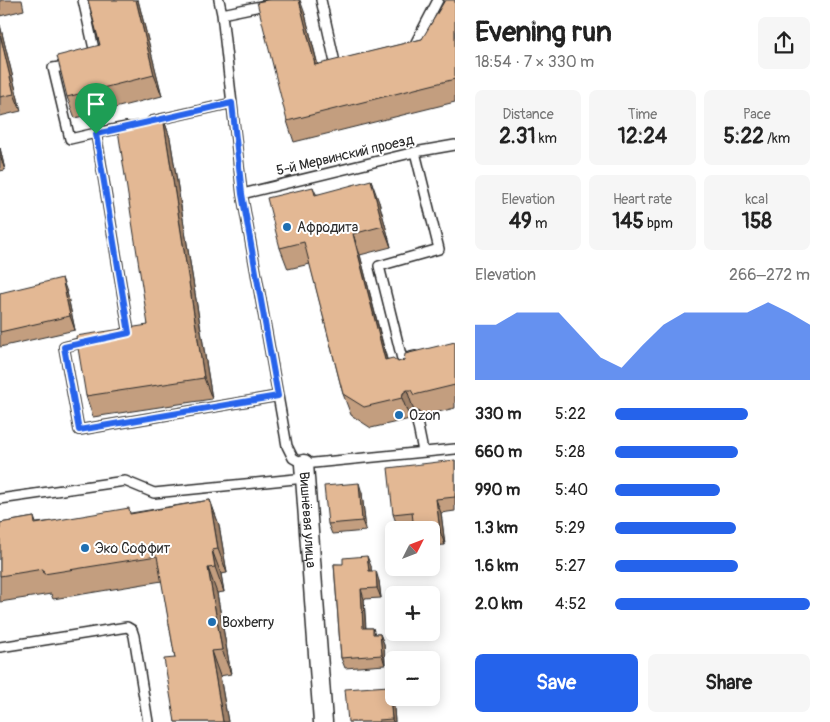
<!DOCTYPE html>
<meta charset="utf-8">
<style>
:root{--surface:#fff;--page:#f6f6f6;--text:#222;--muted:#767676;--accent:#2563eb}
body{margin:0;font-family:Pangolin,sans-serif;background:var(--page);color:var(--text);height:100vh;display:flex;flex-direction:column;font-size:19px;white-space:nowrap}
*{box-sizing:border-box;margin:0}
p{font-size:16px;color:var(--muted)}
.icon{flex:none;width:28px;height:28px;fill:none;stroke:currentColor;stroke-width:2;stroke-linecap:round;stroke-linejoin:round}
.map{position:relative;flex:1;overflow:hidden}
.details{display:flex;flex-direction:column;background:var(--surface);width:375px}
.details>*{flex:none}
.needle{width:32px;rotate:48deg}
.buttons{position:absolute;left:385px;top:521px;display:grid;gap:10px}
.buttons a{display:grid;place-items:center;width:55px;height:55px;border-radius:8px;background:var(--surface);box-shadow:0 2px 12px #0003;font-size:25px}
.pin{position:absolute;display:grid;place-items:center;width:42px;height:42px;color:#fff;margin:-51px -21px;border-radius:50% 50% 50% 0;rotate:-45deg;box-shadow:0 0 5px #0007}
.pin .icon{rotate:45deg}
.round{display:grid;place-items:center;flex:none;width:52px;height:52px;border-radius:8px;background:var(--page)}
.overview{display:flex;align-items:center;justify-content:space-between;height:85px;padding:0 20px}
h1{font-size:28px;font-weight:800;line-height:38px}
.stats{display:grid;grid-template-columns:repeat(3,1fr);gap:8px;height:85px;padding:5px 20px}
.stats div{display:grid;align-content:center;border-radius:8px;background:var(--page);text-align:center}
.stats b{font-size:21px;font-weight:800}
.stats small{font-size:14px;font-weight:400}
.stats p{font-size:14px}
.chart{height:140px;padding:10px 20px}
.chart p{display:flex;justify-content:space-between}
.chart svg{width:100%;height:90px;margin-top:5px;fill:var(--accent);opacity:.7}
.primary-button{display:flex;gap:10px;margin-top:auto;padding:10px 20px}
.primary-button a{flex:1;height:58px;border-radius:8px;background:var(--accent);color:#fff;font-size:20px;font-weight:800;line-height:58px;text-align:center}
.primary-button a+a{background:var(--page);color:var(--text)}
ul{padding:0 20px;list-style:none;font-size:16px}
li{display:grid;grid-template-columns:80px 60px 1fr;align-items:center;height:38px}
li i{height:12px;border-radius:6px;background:var(--accent)}
main{display:flex;flex:1;min-height:0}
.map>svg:first-child{display:block}
.lines{fill:none;stroke-linecap:round;stroke-linejoin:round}
.service-casing{stroke:#2b2b2b;stroke-width:12}
.minor-casing{stroke:#2b2b2b;stroke-width:21}
.service{stroke:#fff;stroke-width:9}
.minor{stroke:#fff;stroke-width:18}
.wall{fill:#c39e7f;stroke:#2b2b2b}
.shaded-wall{fill:#9f8168;stroke:#2b2b2b}
.building{fill:#e3b894;stroke:#2b2b2b}
.route-casing{stroke:#fff;stroke-width:10}
.route{stroke:#2563eb;stroke-width:6}
.poi-dot{fill:#1f6fb2;stroke:#fff;stroke-width:2}
.labels{text-anchor:middle;dominant-baseline:central;stroke-width:4;stroke-linejoin:round;paint-order:stroke}
.street-label{font-size:14px;fill:#2b2b2b;stroke:#fff}
.poi-label{font-size:14px;fill:#2b2b2b;stroke:#fff;text-anchor:start}
</style>
<main>
<div class="map">
<svg width="455" height="722" viewBox="0 0 455 722">
<rect width="100%" height="100%" fill="#fff"/>
<filter id="ink" filterUnits="userSpaceOnUse"><feTurbulence type="fractalNoise" baseFrequency=".02" numOctaves="2"/><feDisplacementMap in="SourceGraphic" scale="10" xChannelSelector="R" yChannelSelector="G"/><feConvolveMatrix kernelMatrix="1 2 1 2 8 2 1 2 1" color-interpolation-filters="sRGB"/></filter>
<g filter="url(#ink)">
<g class="lines">
<defs>
<path id="service" d="M 83,0 L 96,58
M 219,0 L 222,14 L 242,194 L 287,446 L 293,458 L 304,464 L 455,449
M 321,0 L 336,67 L 341,66
M 222,14 L 289,0
M 409,48 L 414,46 L 438,0
M 72,65 L 53,68 L 70,139 L 96,133
M 152,121 L 232,103
M 415,152 L 439,249 L 379,266 L 402,359 L 415,356
M 242,194 L 415,152 L 455,145
M 123,334 L 129,333 L 96,133 L 127,127
M 88,341 L 64,347 L 79,430 L 278,396
M 416,417 L 423,451
M 0,499 L 125,481 L 154,493 L 305,478
M 0,647 L 127,627 L 132,630 L 134,636 L 148,722"/>
<g id="minor">
<path id="s1" d="M 304,464 L 323,722"/>
</g>
</defs>
<use href="#service" class="service-casing"/>
<use href="#minor" class="minor-casing"/>
<use href="#service" class="service"/>
<use href="#minor" class="minor"/>
</g>
<path class="wall" d="M 0,0 L 22,0 L 24,10 L 0,16 Z
M 88,0 L 138,0 L 162,96 L 75,118 L 67,97 L 100,45 Z
M 455,0 L 455,102 L 294,142 L 287,121 L 305,14 L 318,65 L 422,39 Z
M 0,25 L 21,111 L 0,116 Z
M 163,117 L 170,138 L 212,399 L 93,417 L 86,396 L 148,325 Z
M 0,148 L 5,170 L 0,171 Z
M 313,187 L 316,194 L 379,202 L 391,247 L 360,255 L 387,359 L 398,362 L 455,342 L 455,408 L 422,416 L 418,411 L 414,411 L 410,415 L 410,419 L 371,428 L 351,415 L 343,394 L 310,264 L 288,269 L 280,248 Z
M 67,292 L 75,330 L 0,347 L 0,293 Z
M 455,460 L 455,511 L 441,513 L 445,545 L 431,546 L 431,530 L 413,526 L 398,528 L 393,514 Z
M 362,493 L 366,531 L 332,534 L 328,524 Z
M 210,500 L 219,525 L 227,573 L 221,574 L 224,592 L 217,593 L 231,674 L 220,676 L 228,722 L 175,722 L 175,658 L 162,581 L 53,599 L 51,594 L 0,602 L 0,523 L 34,517 L 36,523 L 131,513 Z
M 334,564 L 371,566 L 371,571 L 379,581 L 381,598 L 364,599 L 366,628 L 373,628 L 375,634 L 380,634 L 384,644 L 385,665 L 345,668 L 341,658 Z
M 389,686 L 393,696 L 395,722 L 348,722 Z"/>
<path class="shaded-wall" d="M 136,0 L 138,0 L 162,96 L 154,75 Z
M 299,0 L 300,0 L 305,14 L 323,87 L 315,65 Z
M 0,25 L 21,111 L 14,94 L 0,34 Z
M 163,117 L 170,138 L 212,399 L 204,378 Z
M 0,148 L 5,170 L 0,156 Z
M 371,180 L 379,202 L 391,247 L 383,226 Z
M 353,234 L 360,255 L 392,381 L 385,360 Z
M 62,278 L 67,292 L 75,330 L 70,316 Z
M 407,390 L 414,411 L 410,415 L 410,419 L 402,398 L 403,393 Z
M 359,483 L 362,493 L 366,531 L 362,521 Z
M 436,499 L 441,513 L 445,545 L 440,531 Z
M 210,500 L 219,525 L 227,573 L 218,549 Z
M 212,550 L 221,574 L 224,592 L 215,567 Z
M 367,556 L 371,566 L 372,581 L 369,571 Z
M 208,568 L 217,593 L 231,674 L 222,650 Z
M 376,571 L 379,581 L 381,598 L 377,588 Z
M 361,589 L 364,599 L 366,638 L 363,628 Z
M 380,634 L 384,644 L 385,665 L 382,655 Z
M 211,651 L 220,676 L 228,722 L 223,722 Z
M 389,686 L 393,696 L 395,722 L 393,722 L 392,719 Z"/>
<path class="building" d="M 88,0 L 136,0 L 154,75 L 67,97 L 57,56 L 100,45 Z
M 267,0 L 299,0 L 315,65 L 422,39 L 445,0 L 455,0 L 455,79 L 287,121 L 257,2 Z
M 0,34 L 14,94 L 0,97 Z
M 163,117 L 204,378 L 86,396 L 76,336 L 148,325 L 117,124 Z
M 371,180 L 383,226 L 353,234 L 385,360 L 393,358 L 398,362 L 404,360 L 405,354 L 455,342 L 455,385 L 414,395 L 411,390 L 407,390 L 403,393 L 402,398 L 364,407 L 343,394 L 304,242 L 280,248 L 267,198 L 313,187 L 315,195 Z
M 62,278 L 70,316 L 0,332 L 0,293 Z
M 455,460 L 455,497 L 436,499 L 440,531 L 431,532 L 431,530 L 414,530 L 412,512 L 393,514 L 388,468 Z
M 359,483 L 362,521 L 328,524 L 324,486 Z
M 210,500 L 218,549 L 212,550 L 215,567 L 208,568 L 222,650 L 211,651 L 223,722 L 175,722 L 164,659 L 175,658 L 157,556 L 44,574 L 43,569 L 0,576 L 0,523 L 34,517 L 35,524 L 129,508 L 130,514 Z
M 367,556 L 369,571 L 376,571 L 377,588 L 361,589 L 363,628 L 373,628 L 373,634 L 380,634 L 382,655 L 341,658 L 334,564 L 343,564 L 343,558 Z
M 389,686 L 392,719 L 379,720 L 379,722 L 348,722 L 345,689 Z"/>
</g>
<g class="lines" filter="url(#ink)">
<defs>
<path id="route" d="M 232,103 L 242,194 L 278,396 L 79,430 L 64,347 L 129,333 L 96,134 Z"/>
</defs>
<use href="#route" class="route-casing"/>
<use href="#route" class="route"/>
</g>
<g class="poi-dot">
<circle cx="287" cy="227" r="5"/>
<circle cx="399" cy="415" r="5"/>
<circle cx="85" cy="548" r="5"/>
<circle cx="212" cy="622" r="5"/>
</g>
<g class="labels">
<g class="street-label">
<text transform="translate(345 155) rotate(-13)">5-й Мервинский проезд</text>
<text stroke="none"><textPath href="#s1" startOffset="56">Вишнёвая улица</textPath></text>
</g>
<g class="poi-label">
<text x="297" y="227">Афродита</text>
<text x="409" y="415">Ozon</text>
<text x="95" y="548">Эко Соффит</text>
<text x="222" y="622">Boxberry</text>
</g>
</g>
</svg>
<div class="buttons">
<a><svg class="needle" viewBox="-14 -14 28 28"><path d="M0-13l5 13h-10z" fill="#e53935"/><path d="M0 13l5-13h-10z" fill="#767676"/></svg></a>
<a>+</a>
<a>−</a>
</div>
<div class="pin" style="left:96px;top:134px;background:#1e9e55"><svg class="icon" aria-label="arrive" viewBox="0 0 24 24"><path d="M6 21V4h12l-3 4 3 4H6"/></svg></div>
</div>
<section class="details">
<div class="overview"><div><h1>Evening run</h1><p>18:54 · 7 × 330 m</p></div><a class="round"><svg class="icon" aria-label="share" viewBox="0 0 24 24"><path d="M12 15V3M7 8l5-5 5 5M5 13v7h14v-7"/></svg></a></div>
<div class="stats">
<div><p>Distance</p><b>2.31<small> km</small></b></div>
<div><p>Time</p><b>12:24</b></div>
<div><p>Pace</p><b>5:22<small> /km</small></b></div>
</div>
<div class="stats">
<div><p>Elevation</p><b>49<small> m</small></b></div>
<div><p>Heart rate</p><b>145<small> bpm</small></b></div>
<div><p>kcal</p><b>158</b></div>
</div>
<div class="chart"><p><span>Elevation</span>266–272 m</p>
<svg viewBox="0 0 160 44" preserveAspectRatio="none"><path d="M0 44V17L10 17L20 11L30 11L40 11L50 22L60 33L70 38L80 27L90 17L100 11L110 11L120 11L130 11L140 6L150 11L160 17V44z"/></svg>
</div>
<ul>
<li><b>330 m</b>5:22<i style="width:68%"></i></li>
<li><b>660 m</b>5:28<i style="width:63%"></i></li>
<li><b>990 m</b>5:40<i style="width:54%"></i></li>
<li><b>1.3 km</b>5:29<i style="width:62%"></i></li>
<li><b>1.6 km</b>5:27<i style="width:63%"></i></li>
<li><b>2.0 km</b>4:52<i style="width:100%"></i></li>
</ul>
<div class="primary-button"><a>Save</a><a>Share</a></div>
</section>
</main>
